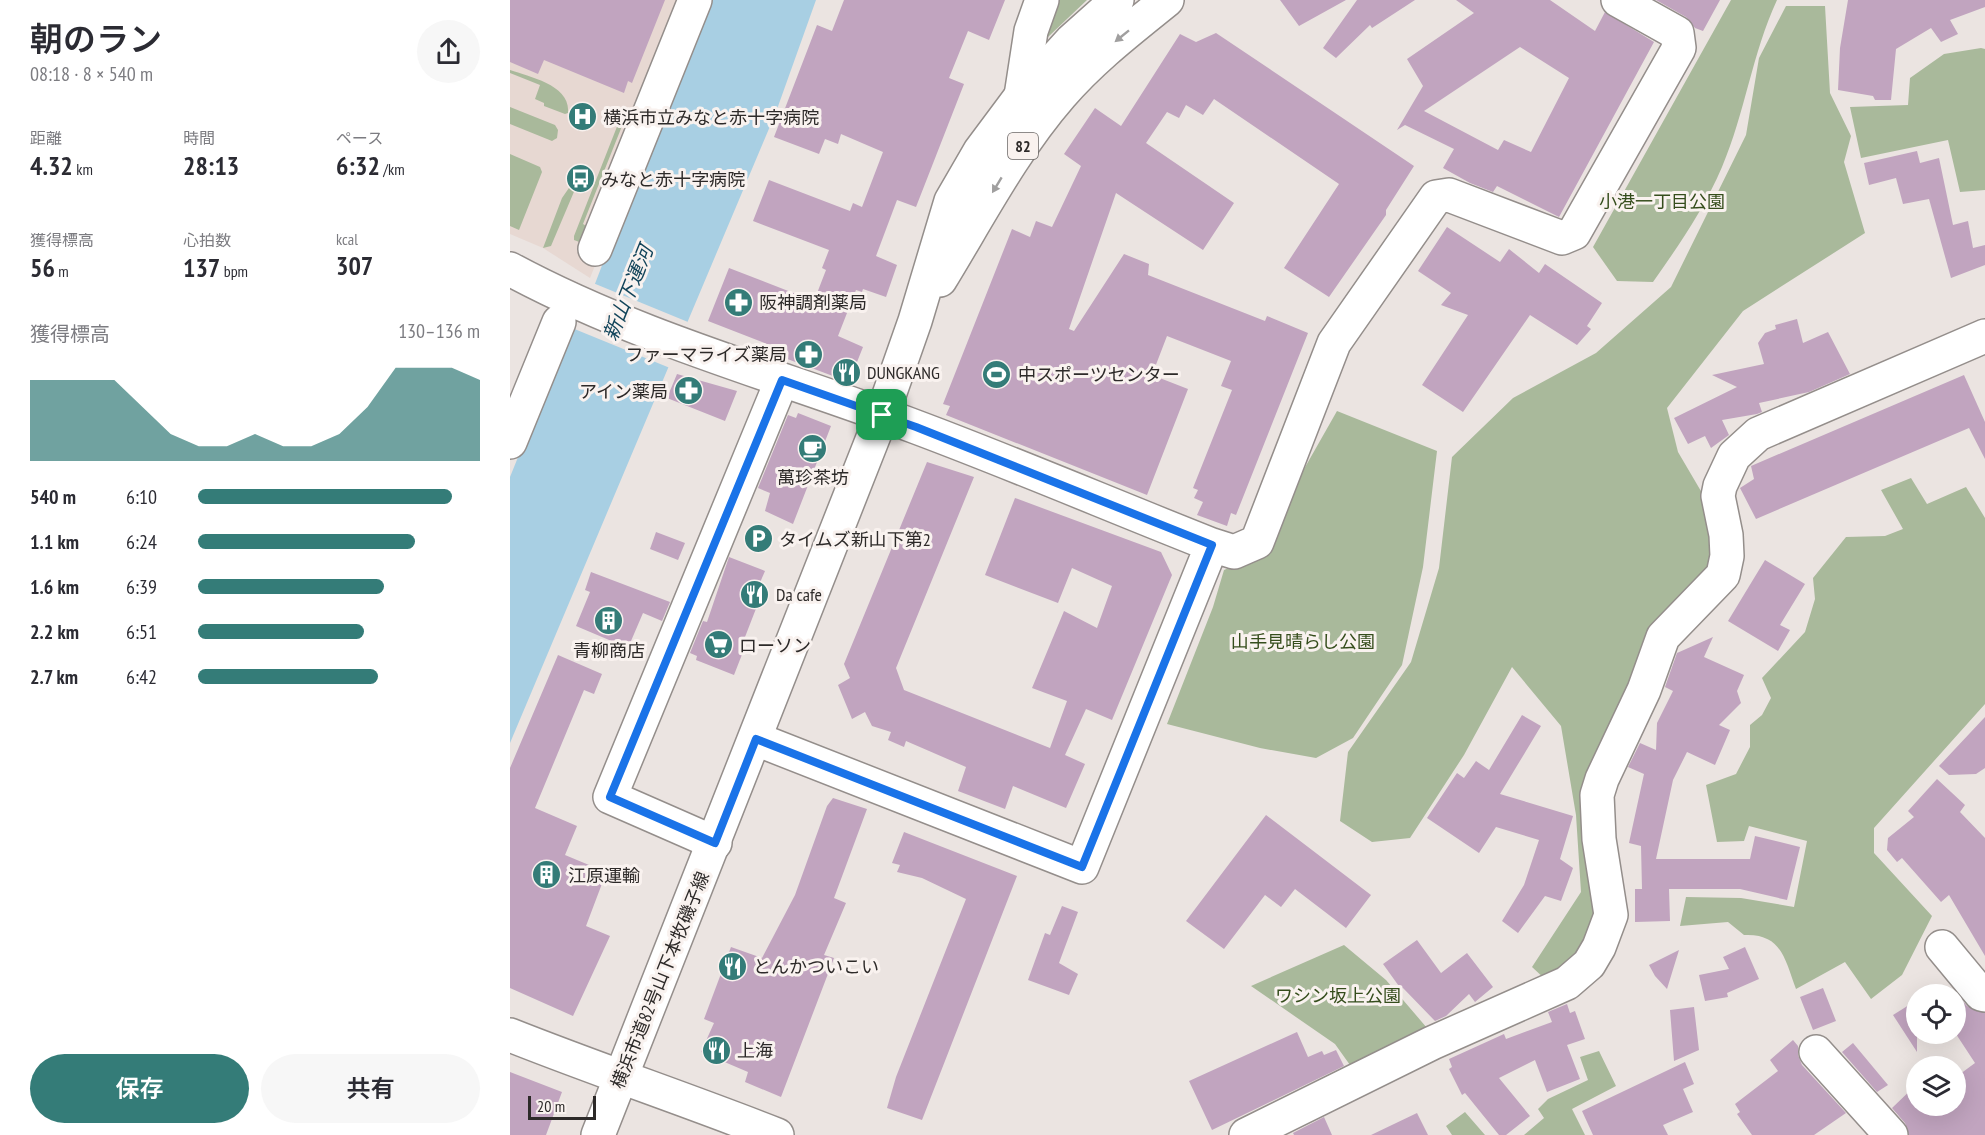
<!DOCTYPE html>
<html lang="ja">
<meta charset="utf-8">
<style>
:root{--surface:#fff;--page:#f7f7f7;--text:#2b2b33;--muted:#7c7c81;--accent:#347c78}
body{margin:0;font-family:"PT Sans Narrow","Noto Sans JP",sans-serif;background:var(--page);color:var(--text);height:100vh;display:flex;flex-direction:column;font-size:22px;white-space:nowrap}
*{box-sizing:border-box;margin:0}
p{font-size:20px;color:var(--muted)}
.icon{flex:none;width:33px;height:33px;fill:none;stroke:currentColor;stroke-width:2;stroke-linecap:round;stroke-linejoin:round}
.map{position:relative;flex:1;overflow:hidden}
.panel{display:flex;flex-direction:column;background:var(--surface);width:510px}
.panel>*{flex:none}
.tools{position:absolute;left:1396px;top:984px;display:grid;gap:12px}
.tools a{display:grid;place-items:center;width:60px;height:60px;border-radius:50%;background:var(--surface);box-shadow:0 6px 24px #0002;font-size:30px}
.scale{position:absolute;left:18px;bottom:15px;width:68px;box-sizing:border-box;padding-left:6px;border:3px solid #2d2a29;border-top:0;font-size:16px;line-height:21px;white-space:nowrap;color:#2d2a29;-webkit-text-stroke:4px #f9f2ef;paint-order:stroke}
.pin{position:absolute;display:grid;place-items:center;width:51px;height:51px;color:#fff;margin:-26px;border-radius:12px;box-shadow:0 3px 9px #0006}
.round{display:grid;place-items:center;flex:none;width:63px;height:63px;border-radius:32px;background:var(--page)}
.head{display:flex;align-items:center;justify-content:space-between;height:102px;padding:0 30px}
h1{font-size:33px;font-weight:600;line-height:45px}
.metrics{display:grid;grid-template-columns:repeat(3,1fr);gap:9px;height:102px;padding:6px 30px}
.metrics div{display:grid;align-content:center}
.metrics b{font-size:26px;font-weight:600}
.metrics small{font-size:16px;font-weight:400}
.metrics p{font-size:16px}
.chart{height:168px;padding:12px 30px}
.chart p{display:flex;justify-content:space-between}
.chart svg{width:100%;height:108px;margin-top:6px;fill:var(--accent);opacity:.7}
.button{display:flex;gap:12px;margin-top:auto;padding:12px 30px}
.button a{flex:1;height:69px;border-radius:36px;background:var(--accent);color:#fff;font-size:24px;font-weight:600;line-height:69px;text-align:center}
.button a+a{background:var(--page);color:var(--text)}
ul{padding:0 30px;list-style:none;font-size:20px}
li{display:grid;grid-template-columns:96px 72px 1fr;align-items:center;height:45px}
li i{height:15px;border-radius:8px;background:var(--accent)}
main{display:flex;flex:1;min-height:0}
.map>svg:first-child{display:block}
.built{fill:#e7d8d2}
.green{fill:#a9b99b}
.water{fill:#a8cfe3}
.pier{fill:#ebe4e1}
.building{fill:#c1a4bf;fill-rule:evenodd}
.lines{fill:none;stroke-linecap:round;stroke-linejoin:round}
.minor-casing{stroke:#948e8b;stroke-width:36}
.major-casing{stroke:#948e8b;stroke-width:36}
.minor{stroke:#fff;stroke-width:33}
.major{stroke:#fff;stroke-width:33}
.oneway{fill:#a09f9f}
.route-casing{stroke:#fff;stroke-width:12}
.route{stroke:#1a73e8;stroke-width:8}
.labels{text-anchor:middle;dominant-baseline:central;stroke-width:6;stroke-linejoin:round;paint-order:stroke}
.shield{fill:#f9f2ef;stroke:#6a6664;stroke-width:1.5}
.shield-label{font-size:16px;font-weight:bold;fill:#2d2a29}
.poi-label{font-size:18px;fill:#2d2a29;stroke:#f9f2ef;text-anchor:start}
.park-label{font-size:18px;fill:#354d1c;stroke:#f9f2ef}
.street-label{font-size:18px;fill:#2d2a29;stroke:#f9f2ef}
.water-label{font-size:20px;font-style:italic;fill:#12445a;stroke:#f9f2ef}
</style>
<main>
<section class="panel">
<div class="head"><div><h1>朝のラン</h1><p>08:18 · 8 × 540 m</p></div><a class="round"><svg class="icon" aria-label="share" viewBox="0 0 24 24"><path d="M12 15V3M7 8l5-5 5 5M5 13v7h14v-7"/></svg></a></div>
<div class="metrics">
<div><p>距離</p><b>4.32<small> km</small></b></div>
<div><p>時間</p><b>28:13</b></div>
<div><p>ペース</p><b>6:32<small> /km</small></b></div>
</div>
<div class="metrics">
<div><p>獲得標高</p><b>56<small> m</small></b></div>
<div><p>心拍数</p><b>137<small> bpm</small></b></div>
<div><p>kcal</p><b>307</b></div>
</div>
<div class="chart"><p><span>獲得標高</span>130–136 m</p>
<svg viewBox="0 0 160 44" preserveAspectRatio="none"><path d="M0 44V11L10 11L20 11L30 11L40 22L50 33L60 38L70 38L80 33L90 38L100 38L110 33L120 22L130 6L140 6L150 6L160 11V44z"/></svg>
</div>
<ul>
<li><b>540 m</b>6:10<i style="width:90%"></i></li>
<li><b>1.1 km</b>6:24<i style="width:77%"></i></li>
<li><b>1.6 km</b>6:39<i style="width:66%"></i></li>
<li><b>2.2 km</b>6:51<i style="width:59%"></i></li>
<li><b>2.7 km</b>6:42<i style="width:64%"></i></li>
</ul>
<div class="button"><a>保存</a><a>共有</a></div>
</section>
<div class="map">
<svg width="1475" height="1135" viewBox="0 0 1475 1135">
<rect width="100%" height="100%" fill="#ebe4e1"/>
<path class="built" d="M 0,0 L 192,0 L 80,278 L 33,248 L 0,234 Z"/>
<path class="green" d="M 538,0 L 577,0 L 518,56 Z
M 1221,0 L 1267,0 C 1242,54 1235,113 1212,167 C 1194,209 1169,245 1143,282 L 1107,281 L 1083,247 Z
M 1276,6 L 1315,6 L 1320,93 L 1341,136 L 1334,162 L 1355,233 L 1233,311 L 1157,408 L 1168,452 L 1205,515 L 1203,561 L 1085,763 L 1088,922 L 1078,946 L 1036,980 L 1022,967 L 1071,892 L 1066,815 L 1051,726 L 1002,667 L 954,755 L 900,838 L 862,842 L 830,821 L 838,752 L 901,662 L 929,568 L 942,457 L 1003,398 L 1086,353 L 1161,287 L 1236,135 L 1249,58 Z
M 1471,48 L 1475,49 L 1475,190 L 1450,192 L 1438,140 L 1351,158 L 1340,107 L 1398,105 L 1400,78 L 1434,54 Z
M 0,70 C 20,77 61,85 58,113 L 55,114 L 34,106 L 34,103 L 25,99 L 30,85 L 0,73 Z
M 0,107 L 45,125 L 48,130 L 47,138 L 42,141 L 0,124 Z
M 110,119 L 114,121 L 73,224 L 78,227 L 72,243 L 64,240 L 64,236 Z
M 0,154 L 30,167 L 32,172 L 9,230 L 0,226 Z
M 61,185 L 66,187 L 41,246 L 33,248 L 52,198 Z
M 827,411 L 927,451 L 913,567 L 892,665 L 843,738 L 806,758 L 750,748 L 657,724 L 703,607 L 714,570 L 744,557 Z
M 1401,478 L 1417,504 L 1456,487 L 1475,518 L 1475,704 L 1364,828 L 1364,853 L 1422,916 L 1392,975 L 1361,999 L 1335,962 L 1286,989 C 1275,960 1272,933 1234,935 L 1218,922 L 1170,926 L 1176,897 L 1231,898 L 1284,907 L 1297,841 L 1239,826 L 1234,841 L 1207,842 L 1196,785 L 1226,774 L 1240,747 L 1240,725 L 1252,715 L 1261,698 L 1252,678 L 1295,632 L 1305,599 L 1303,578 L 1336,537 L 1375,536 L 1393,529 L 1371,490 Z
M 834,945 L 876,980 L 923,1035 L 845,1072 L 825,1044 L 741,986 Z
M 1089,1051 L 1106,1086 L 1062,1109 L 1075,1135 L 1014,1135 L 1034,1118 L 1028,1109 L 1038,1099 L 1078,1080 L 1070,1057 Z
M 955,1112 L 975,1135 L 942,1135 L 936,1126 Z"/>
<path class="water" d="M 194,0 L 306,0 L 266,112 L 0,743 L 0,477 L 61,326 L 68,328 Z"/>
<path class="pier" d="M 83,283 L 178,322 L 160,368 L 62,328 Z"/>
<path class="building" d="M 0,0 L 155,0 L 122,83 L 118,81 L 114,93 L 34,60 L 28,74 L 0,62 Z
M 334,0 L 495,0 L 479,40 L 458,31 L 439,78 L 454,84 L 406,207 L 387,200 L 366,256 L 387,265 L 376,297 L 353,289 L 352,292 L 346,290 L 328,336 L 353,347 L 339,382 L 272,357 L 275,351 L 198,321 L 219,268 L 304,301 L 316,270 L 312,268 L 319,250 L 243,221 L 259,180 L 340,211 L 343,203 L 352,207 L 373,152 L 331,134 L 328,144 L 315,139 L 309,154 L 264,137 L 307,25 L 322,31 Z
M 770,0 L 836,0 L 789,26 Z
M 847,0 L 905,0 L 862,28 L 860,25 L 826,58 L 813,48 Z
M 946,0 L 1040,0 L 1085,31 L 1095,12 L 1144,42 L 1049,217 L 987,186 L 983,192 L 960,183 L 933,168 L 944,149 L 895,125 L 887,130 L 913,86 L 897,59 L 964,13 ZM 1010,47 L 1059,78 L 1021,152 L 994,140 L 988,150 L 914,111 Z
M 1146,0 L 1210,0 L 1193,31 L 1185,28 L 1176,17 Z
M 1338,0 L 1475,0 L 1475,7 L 1440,20 L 1448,34 L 1431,42 L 1421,28 L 1386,49 L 1381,100 L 1365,100 L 1363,96 L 1328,90 L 1330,48 Z
M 706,33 L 904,166 L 876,210 L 876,215 L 819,297 L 774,268 L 829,184 L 704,99 L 693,115 L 676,105 L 669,118 L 657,112 L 636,143 L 724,203 L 693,250 L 606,193 L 559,329 L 564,331 L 614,254 L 639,264 L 638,275 L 755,321 L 757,316 L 798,333 L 726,515 L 721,513 L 717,526 L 687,515 L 693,502 L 684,498 L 688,490 L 683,488 L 722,390 L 711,386 L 721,361 L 657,336 L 642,375 L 678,389 L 637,495 L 436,415 L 440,406 L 433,404 L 502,229 L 520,237 L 526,221 L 542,227 L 571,166 L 554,154 L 585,108 L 611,126 L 670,34 L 686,42 Z
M 1407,151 L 1410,163 L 1429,158 L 1443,225 L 1458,221 L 1463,248 L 1475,245 L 1475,265 L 1441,278 L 1419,199 L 1393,204 L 1386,178 L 1359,185 L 1354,163 Z
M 937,227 L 990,262 L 999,249 L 1029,273 L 1035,264 L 1092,303 L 1077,326 L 1081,329 L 1067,345 L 1020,315 L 953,412 L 912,385 L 958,315 L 931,305 L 941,293 L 908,271 Z
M 1287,319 L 1293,343 L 1318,332 L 1340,374 L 1299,392 L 1249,403 L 1252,412 L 1247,414 L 1212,420 L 1219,435 L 1201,448 L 1195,436 L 1178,444 L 1164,418 L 1227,387 L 1202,375 L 1254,364 L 1248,343 L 1255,333 L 1266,329 L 1265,325 Z
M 167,374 L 227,391 L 215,421 L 157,398 Z
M 1454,375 L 1475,422 L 1475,459 L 1459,428 L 1246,519 L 1230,488 L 1244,479 L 1241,466 Z
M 288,413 L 321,426 L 283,524 L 255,511 L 260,493 L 248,488 L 278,415 L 286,418 Z
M 417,462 L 464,477 L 386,668 L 394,690 L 540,748 L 557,701 L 522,688 L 554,611 L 587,628 L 602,586 L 562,568 L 548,603 L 475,575 L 505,498 L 651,552 L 662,575 L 602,720 L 576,709 L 555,755 L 575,764 L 556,808 L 503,786 L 495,809 L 448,791 L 456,767 L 396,741 L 394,747 L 378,740 L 381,732 L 362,726 L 355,712 L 342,719 L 328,685 L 340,678 L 334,664 Z
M 146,532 L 175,543 L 168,560 L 140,549 Z
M 219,557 L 255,571 L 249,585 L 254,588 L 235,637 L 238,639 L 224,675 L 186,660 L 187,656 L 180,653 L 193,621 L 197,622 Z
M 1255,560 L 1295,584 L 1270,625 L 1280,630 L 1268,651 L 1218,621 Z
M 81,572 L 160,602 L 152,621 L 133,613 L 118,648 L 66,626 L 80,592 L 75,590 Z
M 1203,637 L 1194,657 L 1234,675 L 1227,691 L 1231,703 L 1209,725 L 1220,730 L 1205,765 L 1177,752 L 1163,780 L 1146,859 L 1240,859 L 1245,836 L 1290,847 L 1277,900 L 1230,889 L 1159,889 L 1160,921 L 1125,922 L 1125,889 L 1132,889 L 1131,846 L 1119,843 L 1134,774 L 1118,767 L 1130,743 L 1146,750 L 1147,723 L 1163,691 L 1155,687 L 1167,653 Z
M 48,655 L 92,674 L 84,694 L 74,690 L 25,808 L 67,826 L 55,855 L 79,865 L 75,874 L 93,881 L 76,926 L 100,936 L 63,1016 L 0,988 L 0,768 Z
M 1012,715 L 1031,726 L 990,794 L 1063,816 L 1050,859 L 1063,868 L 1051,901 L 1035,896 L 1008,933 L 992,921 L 1014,885 L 1029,840 L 986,827 L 969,853 L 917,818 L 947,773 L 954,778 L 966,761 L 979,770 Z
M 1475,717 L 1475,768 L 1466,774 L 1439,775 L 1429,766 Z
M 1427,779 L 1455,805 L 1450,812 L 1475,838 L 1475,956 L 1439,895 L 1431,902 L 1392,858 L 1387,862 L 1377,850 L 1378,838 L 1404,817 L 1398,811 Z
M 323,798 L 357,809 L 324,898 L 336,903 L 314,955 L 324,958 L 271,1097 L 235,1082 L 238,1072 L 191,1052 L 204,1023 L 194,1019 L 221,947 L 252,958 L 285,895 L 317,806 Z
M 756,815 L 861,895 L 836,928 L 785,889 L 771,907 L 755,895 L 714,949 L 676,921 Z
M 394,832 L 507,876 L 412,1120 L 377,1108 L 386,1077 L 456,899 L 412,878 L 387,872 L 390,865 L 382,863 Z
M 552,906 L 568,912 L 549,963 L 568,974 L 559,995 L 518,980 L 535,933 L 540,935 Z
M 907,940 L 931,973 L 957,953 L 983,987 L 965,1002 L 959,994 L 936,1016 L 925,1021 L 893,988 L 891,989 L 873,964 Z
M 1235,947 L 1249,979 L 1217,993 L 1218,997 L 1195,1001 L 1189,975 L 1219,969 L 1213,957 Z
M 1169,950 L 1157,989 L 1145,976 L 1139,965 Z
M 1313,988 L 1326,1021 L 1303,1030 L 1290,997 Z
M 1446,993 L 1457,1006 L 1475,1013 L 1475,1135 L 1399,1135 L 1395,1123 L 1382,1108 L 1407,1084 L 1407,1106 L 1446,1106 L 1446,1077 L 1465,1063 L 1446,1034 Z
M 1407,1000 L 1407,1052 L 1383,1015 Z
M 1057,1004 L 1060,1013 L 1065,1011 L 1075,1039 L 1057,1045 L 1070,1079 L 1037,1092 L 1025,1060 L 989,1078 L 1020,1116 L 996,1135 L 989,1135 L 955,1093 L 952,1095 L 939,1069 L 942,1067 L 939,1059 L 994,1034 L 996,1039 L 1042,1022 L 1038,1012 Z
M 1184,1007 L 1189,1050 L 1164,1061 L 1160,1010 Z
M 787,1032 L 798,1057 L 812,1051 L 814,1055 L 826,1050 L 834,1066 L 702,1130 L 679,1081 Z
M 1283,1040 L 1288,1046 L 1288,1055 L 1292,1065 L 1336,1113 L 1304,1135 L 1242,1135 L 1227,1114 L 1230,1112 L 1225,1104 L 1268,1071 L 1260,1060 Z
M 1343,1043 L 1378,1085 L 1367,1092 L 1332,1052 Z
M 1175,1062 L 1184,1084 L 1173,1089 L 1183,1112 L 1153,1125 L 1158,1135 L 1083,1135 L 1072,1111 Z
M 0,1072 L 52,1092 L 36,1135 L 0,1135 Z
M 907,1113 L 918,1135 L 861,1135 Z
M 814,1117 L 822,1135 L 784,1135 L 783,1133 Z"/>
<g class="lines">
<defs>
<path id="minor" d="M 511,96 L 521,31 L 532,0
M 85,249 L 185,0
M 0,269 C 128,338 270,376 406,427 C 505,464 603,506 702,545 L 724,552 L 747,542 L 824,343 L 926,197 L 939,195 L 1052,238 L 1064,233 L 1169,48 L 1167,33 L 1108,0
M 0,442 L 49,322
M 246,739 L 572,867 L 702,545
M 205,843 L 100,797 L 272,380
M 1432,947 L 1471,994 L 1475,995
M 0,1035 C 88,1070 178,1100 267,1135
M 1306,1052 L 1381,1135
M 736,1135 L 922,1043 L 1057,983 L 1079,964 L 1089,947 L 1101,915 L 1089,839 L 1087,795 L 1092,779 L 1134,690 L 1153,637 L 1213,575 L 1217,556 L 1216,535 L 1208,496 L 1210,486 L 1224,456 L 1248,434 L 1475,336"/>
<path id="major" d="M 430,280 C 468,218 503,150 551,95 C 582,59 620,30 657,0
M 88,1135 L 372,415 L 405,321 L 441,201 L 470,151 L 511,96 L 561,41 L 607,0"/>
</defs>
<use href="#minor" class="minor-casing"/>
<use href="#major" class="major-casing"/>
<use href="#minor" class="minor"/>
<use href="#major" class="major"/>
</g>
<defs><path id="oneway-solid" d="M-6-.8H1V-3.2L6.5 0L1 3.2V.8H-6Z" transform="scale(1.5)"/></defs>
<g class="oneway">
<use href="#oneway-solid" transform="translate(612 36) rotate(141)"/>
<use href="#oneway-solid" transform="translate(487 185) rotate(121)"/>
</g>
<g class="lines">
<defs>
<path id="route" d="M 272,380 L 406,427 L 702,545 L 572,867 L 246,739 L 205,843 L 100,797 Z"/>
</defs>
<use href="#route" class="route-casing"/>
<use href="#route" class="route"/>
</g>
<defs>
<symbol id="hospital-disc" viewBox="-11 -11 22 22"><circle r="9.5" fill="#347c78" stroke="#f9f2ef"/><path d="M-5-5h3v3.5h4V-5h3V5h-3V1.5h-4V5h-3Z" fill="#fff"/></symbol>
<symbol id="bus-disc" viewBox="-11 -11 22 22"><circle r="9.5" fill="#347c78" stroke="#f9f2ef"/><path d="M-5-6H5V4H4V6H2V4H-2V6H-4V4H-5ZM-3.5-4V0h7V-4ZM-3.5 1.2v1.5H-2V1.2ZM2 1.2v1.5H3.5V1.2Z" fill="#fff"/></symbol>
<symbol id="pharmacy-disc" viewBox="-11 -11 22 22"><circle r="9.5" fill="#347c78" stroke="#f9f2ef"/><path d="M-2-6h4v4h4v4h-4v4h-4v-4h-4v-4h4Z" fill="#fff"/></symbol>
<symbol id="restaurant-disc" viewBox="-11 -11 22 22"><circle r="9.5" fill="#347c78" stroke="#f9f2ef"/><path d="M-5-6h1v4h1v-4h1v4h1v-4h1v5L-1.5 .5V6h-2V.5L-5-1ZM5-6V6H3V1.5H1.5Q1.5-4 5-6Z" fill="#fff"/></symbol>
<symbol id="stadium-disc" viewBox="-11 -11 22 22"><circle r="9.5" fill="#347c78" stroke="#f9f2ef"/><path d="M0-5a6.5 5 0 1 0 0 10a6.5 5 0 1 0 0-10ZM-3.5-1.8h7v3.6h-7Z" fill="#fff"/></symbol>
<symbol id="cafe-disc" viewBox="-11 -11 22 22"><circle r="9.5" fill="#347c78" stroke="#f9f2ef"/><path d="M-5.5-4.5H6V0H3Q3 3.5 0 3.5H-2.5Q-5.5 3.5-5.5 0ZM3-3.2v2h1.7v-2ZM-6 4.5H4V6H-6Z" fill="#fff"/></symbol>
<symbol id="parking-disc" viewBox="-11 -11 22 22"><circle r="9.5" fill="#347c78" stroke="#f9f2ef"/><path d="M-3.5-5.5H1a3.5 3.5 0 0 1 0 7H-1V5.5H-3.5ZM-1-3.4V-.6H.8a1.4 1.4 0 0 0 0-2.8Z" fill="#fff"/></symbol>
<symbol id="building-disc" viewBox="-11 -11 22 22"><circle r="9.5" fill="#347c78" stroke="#f9f2ef"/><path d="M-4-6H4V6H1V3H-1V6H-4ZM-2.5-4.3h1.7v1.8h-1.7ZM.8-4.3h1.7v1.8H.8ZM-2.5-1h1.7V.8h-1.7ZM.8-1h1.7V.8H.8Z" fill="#fff"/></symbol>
<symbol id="supermarket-disc" viewBox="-11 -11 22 22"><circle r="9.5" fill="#347c78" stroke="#f9f2ef"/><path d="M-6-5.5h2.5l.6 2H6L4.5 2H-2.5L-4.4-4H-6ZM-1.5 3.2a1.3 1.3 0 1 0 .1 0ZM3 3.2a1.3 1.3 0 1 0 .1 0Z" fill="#fff"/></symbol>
</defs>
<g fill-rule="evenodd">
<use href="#hospital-disc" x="56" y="100" width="33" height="33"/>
<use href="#bus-disc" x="54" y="162" width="33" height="33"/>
<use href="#pharmacy-disc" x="212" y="286" width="33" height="33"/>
<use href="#pharmacy-disc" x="282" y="338" width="33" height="33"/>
<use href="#restaurant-disc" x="320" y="356" width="33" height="33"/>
<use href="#stadium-disc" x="470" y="358" width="33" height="33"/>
<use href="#pharmacy-disc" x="162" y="374" width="33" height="33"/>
<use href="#cafe-disc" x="286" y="432" width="33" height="33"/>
<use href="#parking-disc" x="232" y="522" width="33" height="33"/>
<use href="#restaurant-disc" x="228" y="578" width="33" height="33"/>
<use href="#building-disc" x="82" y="604" width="33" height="33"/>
<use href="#supermarket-disc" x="192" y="628" width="33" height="33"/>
<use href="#building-disc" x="20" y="858" width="33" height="33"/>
<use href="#restaurant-disc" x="206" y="950" width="33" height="33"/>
<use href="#restaurant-disc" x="190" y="1034" width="33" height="33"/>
</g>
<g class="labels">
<rect class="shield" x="498" y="133" width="30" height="26" rx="4.5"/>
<g class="shield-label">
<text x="513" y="146">82</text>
</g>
<g class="poi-label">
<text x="93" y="117">横浜市立みなと赤十字病院</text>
<text x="91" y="179">みなと赤十字病院</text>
<text x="249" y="302">阪神調剤薬局</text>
<text x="277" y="354" text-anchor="end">ファーマライズ薬局</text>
<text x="357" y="372">DUNGKANG</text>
<text x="508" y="374">中スポーツセンター</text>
<text x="158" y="391" text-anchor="end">アイン薬局</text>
<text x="303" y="477" text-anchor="middle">萬珍茶坊</text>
<text x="269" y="539">タイムズ新山下第2</text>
<text x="266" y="594">Da cafe</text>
<text x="229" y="645">ローソン</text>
<text x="99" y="650" text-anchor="middle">青柳商店</text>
<text x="58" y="875">江原運輸</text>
<text x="243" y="966">とんかついこい</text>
<text x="227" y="1050">上海</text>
</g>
<g class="park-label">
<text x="1152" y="201">小港一丁目公園</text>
<text x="793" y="641">山手見晴らし公園</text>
<text x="828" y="995">ワシン坂上公園</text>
</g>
<g class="street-label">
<text transform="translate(150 980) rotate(-68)">横浜市道82号山下本牧磯子線</text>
</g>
<g class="water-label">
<text transform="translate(118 293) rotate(-68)">新山下運河</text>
</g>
</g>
</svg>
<div class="tools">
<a><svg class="icon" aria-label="locate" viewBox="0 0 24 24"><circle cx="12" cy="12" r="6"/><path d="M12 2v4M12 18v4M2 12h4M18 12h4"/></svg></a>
<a><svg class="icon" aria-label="layers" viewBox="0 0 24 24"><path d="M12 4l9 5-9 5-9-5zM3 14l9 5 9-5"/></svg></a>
</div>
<div class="scale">20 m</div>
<div class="pin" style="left:372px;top:415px;background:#1e9e55"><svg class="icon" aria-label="arrive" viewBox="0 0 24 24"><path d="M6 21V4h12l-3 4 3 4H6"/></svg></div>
</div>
</main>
